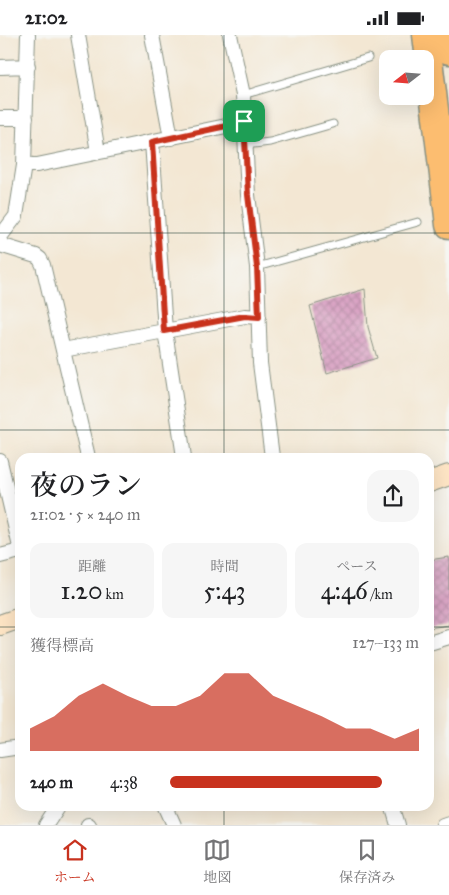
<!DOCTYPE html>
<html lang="ja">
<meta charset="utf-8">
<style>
:root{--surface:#fff;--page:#f6f6f6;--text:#202124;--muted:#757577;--line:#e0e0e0;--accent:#c8321e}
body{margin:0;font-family:"IM FELL Great Primer","Noto Serif JP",serif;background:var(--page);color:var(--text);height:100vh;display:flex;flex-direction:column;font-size:19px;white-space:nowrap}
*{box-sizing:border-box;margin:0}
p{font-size:16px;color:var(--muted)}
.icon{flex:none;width:28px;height:28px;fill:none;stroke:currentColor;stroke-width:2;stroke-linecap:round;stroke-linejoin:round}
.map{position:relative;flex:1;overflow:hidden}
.drawer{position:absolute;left:15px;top:418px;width:419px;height:358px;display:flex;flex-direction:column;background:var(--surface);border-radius:15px;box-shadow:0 5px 20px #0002}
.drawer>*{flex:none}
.needle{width:32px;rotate:253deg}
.tools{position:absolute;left:379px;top:15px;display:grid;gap:10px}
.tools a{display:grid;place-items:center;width:55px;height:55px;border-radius:10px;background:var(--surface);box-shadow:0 5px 20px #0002;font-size:25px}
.pin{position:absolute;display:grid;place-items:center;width:42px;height:42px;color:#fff;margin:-21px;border-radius:10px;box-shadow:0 2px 8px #0006}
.round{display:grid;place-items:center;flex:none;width:52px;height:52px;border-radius:15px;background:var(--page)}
.overview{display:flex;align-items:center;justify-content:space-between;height:85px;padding:0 15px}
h1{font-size:28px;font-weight:600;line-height:38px}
.stats{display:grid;grid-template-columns:repeat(3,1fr);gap:8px;height:85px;padding:5px 15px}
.stats div{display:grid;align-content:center;border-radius:12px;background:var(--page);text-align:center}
.stats b{font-size:25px;font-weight:600}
.stats small{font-size:14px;font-weight:400}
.stats p{font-size:14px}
.chart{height:140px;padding:10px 15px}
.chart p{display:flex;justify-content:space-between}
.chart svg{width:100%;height:90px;margin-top:5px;fill:var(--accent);opacity:.7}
ul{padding:0 15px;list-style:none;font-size:16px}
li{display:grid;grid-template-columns:80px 60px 1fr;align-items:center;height:38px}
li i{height:12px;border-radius:6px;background:var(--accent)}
.status{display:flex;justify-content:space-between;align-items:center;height:35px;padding:0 25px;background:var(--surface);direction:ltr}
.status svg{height:14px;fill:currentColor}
.menu{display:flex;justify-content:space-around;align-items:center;height:70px;border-top:1px solid var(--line);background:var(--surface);font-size:14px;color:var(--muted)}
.menu a{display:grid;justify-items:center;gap:2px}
.menu .active{color:var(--accent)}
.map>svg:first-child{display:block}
.building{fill:url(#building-cross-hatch)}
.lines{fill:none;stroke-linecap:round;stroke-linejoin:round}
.lane-casing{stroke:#899284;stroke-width:9}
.street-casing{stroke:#899284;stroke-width:16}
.secondary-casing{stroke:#899284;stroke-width:22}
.highway-casing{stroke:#899284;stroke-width:29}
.lane{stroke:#fff;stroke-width:7}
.street{stroke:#fff;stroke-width:14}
.secondary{stroke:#fee5c5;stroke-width:20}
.highway{stroke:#fcbd6f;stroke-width:26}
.route-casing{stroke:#fff;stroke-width:10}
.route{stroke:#c8321e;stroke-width:6}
.grid{fill:none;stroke:#1f3d34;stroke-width:1;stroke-opacity:0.55}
</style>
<div class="status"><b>21:02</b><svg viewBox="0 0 49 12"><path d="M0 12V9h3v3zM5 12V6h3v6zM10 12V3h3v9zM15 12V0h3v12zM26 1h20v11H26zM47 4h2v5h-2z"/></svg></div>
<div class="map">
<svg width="449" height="790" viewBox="0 0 449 790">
<defs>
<pattern id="building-cross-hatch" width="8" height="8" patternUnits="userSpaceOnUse" patternTransform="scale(1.25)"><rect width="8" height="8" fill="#d493bb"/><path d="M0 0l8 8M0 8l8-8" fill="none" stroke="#ab7999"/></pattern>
</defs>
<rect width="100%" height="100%" fill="#f6f6f2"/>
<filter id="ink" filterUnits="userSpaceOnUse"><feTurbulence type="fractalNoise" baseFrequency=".02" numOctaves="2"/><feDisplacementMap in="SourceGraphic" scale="10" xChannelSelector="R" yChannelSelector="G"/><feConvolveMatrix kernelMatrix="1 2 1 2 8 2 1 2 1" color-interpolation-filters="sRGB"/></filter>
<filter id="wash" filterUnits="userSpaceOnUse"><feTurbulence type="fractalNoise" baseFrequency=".0096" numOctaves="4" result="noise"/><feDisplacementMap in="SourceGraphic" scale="20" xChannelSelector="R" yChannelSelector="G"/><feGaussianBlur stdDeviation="1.12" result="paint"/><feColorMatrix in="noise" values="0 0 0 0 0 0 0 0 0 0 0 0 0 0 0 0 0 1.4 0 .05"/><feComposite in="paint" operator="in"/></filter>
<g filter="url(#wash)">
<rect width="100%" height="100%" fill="#f3e7d3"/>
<g id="blocks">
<path class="building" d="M 365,254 L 368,292 L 377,323 L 327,338 L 310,271 Z
M 449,522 L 449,590 L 429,593 L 429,525 Z"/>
</g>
</g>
<g filter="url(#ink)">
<use href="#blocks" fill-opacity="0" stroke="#899284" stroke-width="1"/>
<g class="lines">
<defs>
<path id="lane" d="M 243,60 L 368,23
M 245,110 L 270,107 L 333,89
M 257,232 L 418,187"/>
<path id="street" d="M 78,0 L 98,117
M 152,0 L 171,103
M 230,0 L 243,60 L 248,160 L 257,232 L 260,328 L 272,422
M 0,32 L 28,31
M 0,83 L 26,83
M 152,107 L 165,296 L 184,422
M 24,130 L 37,130 L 231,90 L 244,86
M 0,202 L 16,181 L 24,130 L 28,0
M 0,210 L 36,221 L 40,224 L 43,230 L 88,422
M 63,315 L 245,281 L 259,282
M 0,426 L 20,512
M 0,521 L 20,516
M 429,608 L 449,602
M 0,715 L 20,712
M 165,770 L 174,790
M 392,770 L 398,790
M 46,790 L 59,770
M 88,790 L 89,790
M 443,790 L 449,788"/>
<path id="secondary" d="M 429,447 L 449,440
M 0,590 L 20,583"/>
<path id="highway" d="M 426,0 L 449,190
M 447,0 L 449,16"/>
</defs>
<use href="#lane" class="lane-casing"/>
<use href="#street" class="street-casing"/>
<use href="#secondary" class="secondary-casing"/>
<use href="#highway" class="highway-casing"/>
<use href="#lane" class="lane"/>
<use href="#street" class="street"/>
<use href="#secondary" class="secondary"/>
<use href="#highway" class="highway"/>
</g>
</g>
<g class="lines" filter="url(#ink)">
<defs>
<path id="route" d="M 244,86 L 248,160 L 257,232 L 259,282 L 245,281 L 164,296 L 152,107 L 231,90 Z"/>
</defs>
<use href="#route" class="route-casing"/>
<use href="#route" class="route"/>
</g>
<path class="grid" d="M 224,0 L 224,422M 0,198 L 449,198M 0,395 L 449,395M 0,592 L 20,592M 429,592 L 449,592M 224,770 L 224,790"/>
</svg>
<div class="tools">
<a><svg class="needle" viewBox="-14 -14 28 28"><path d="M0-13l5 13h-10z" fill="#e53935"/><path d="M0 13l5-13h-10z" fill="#757577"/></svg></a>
</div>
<div class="pin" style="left:244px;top:86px;background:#1e9e55"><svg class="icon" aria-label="arrive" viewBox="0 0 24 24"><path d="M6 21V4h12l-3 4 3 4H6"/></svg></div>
<section class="drawer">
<div class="overview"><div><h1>夜のラン</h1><p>21:02 · 5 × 240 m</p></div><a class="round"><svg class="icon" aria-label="share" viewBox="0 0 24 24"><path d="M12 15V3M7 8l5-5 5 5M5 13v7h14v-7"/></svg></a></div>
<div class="stats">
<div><p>距離</p><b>1.20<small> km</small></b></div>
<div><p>時間</p><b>5:43</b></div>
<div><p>ペース</p><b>4:46<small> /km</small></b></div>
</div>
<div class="chart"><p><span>獲得標高</span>127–133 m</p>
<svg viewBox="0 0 160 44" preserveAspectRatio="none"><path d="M0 44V33L10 27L20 17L30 11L40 17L50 22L60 22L70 17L80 6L90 6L100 17L110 22L120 27L130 33L140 33L150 38L160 33V44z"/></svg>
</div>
<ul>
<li><b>240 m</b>4:38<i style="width:85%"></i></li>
</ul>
</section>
</div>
<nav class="menu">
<a class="active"><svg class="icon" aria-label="home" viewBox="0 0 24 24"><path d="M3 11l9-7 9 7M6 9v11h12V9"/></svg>ホーム</a>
<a><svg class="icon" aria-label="map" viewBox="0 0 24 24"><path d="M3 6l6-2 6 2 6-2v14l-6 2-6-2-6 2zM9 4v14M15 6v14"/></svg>地図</a>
<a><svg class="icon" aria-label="saved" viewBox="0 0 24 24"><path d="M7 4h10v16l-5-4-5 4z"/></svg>保存済み</a>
</nav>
